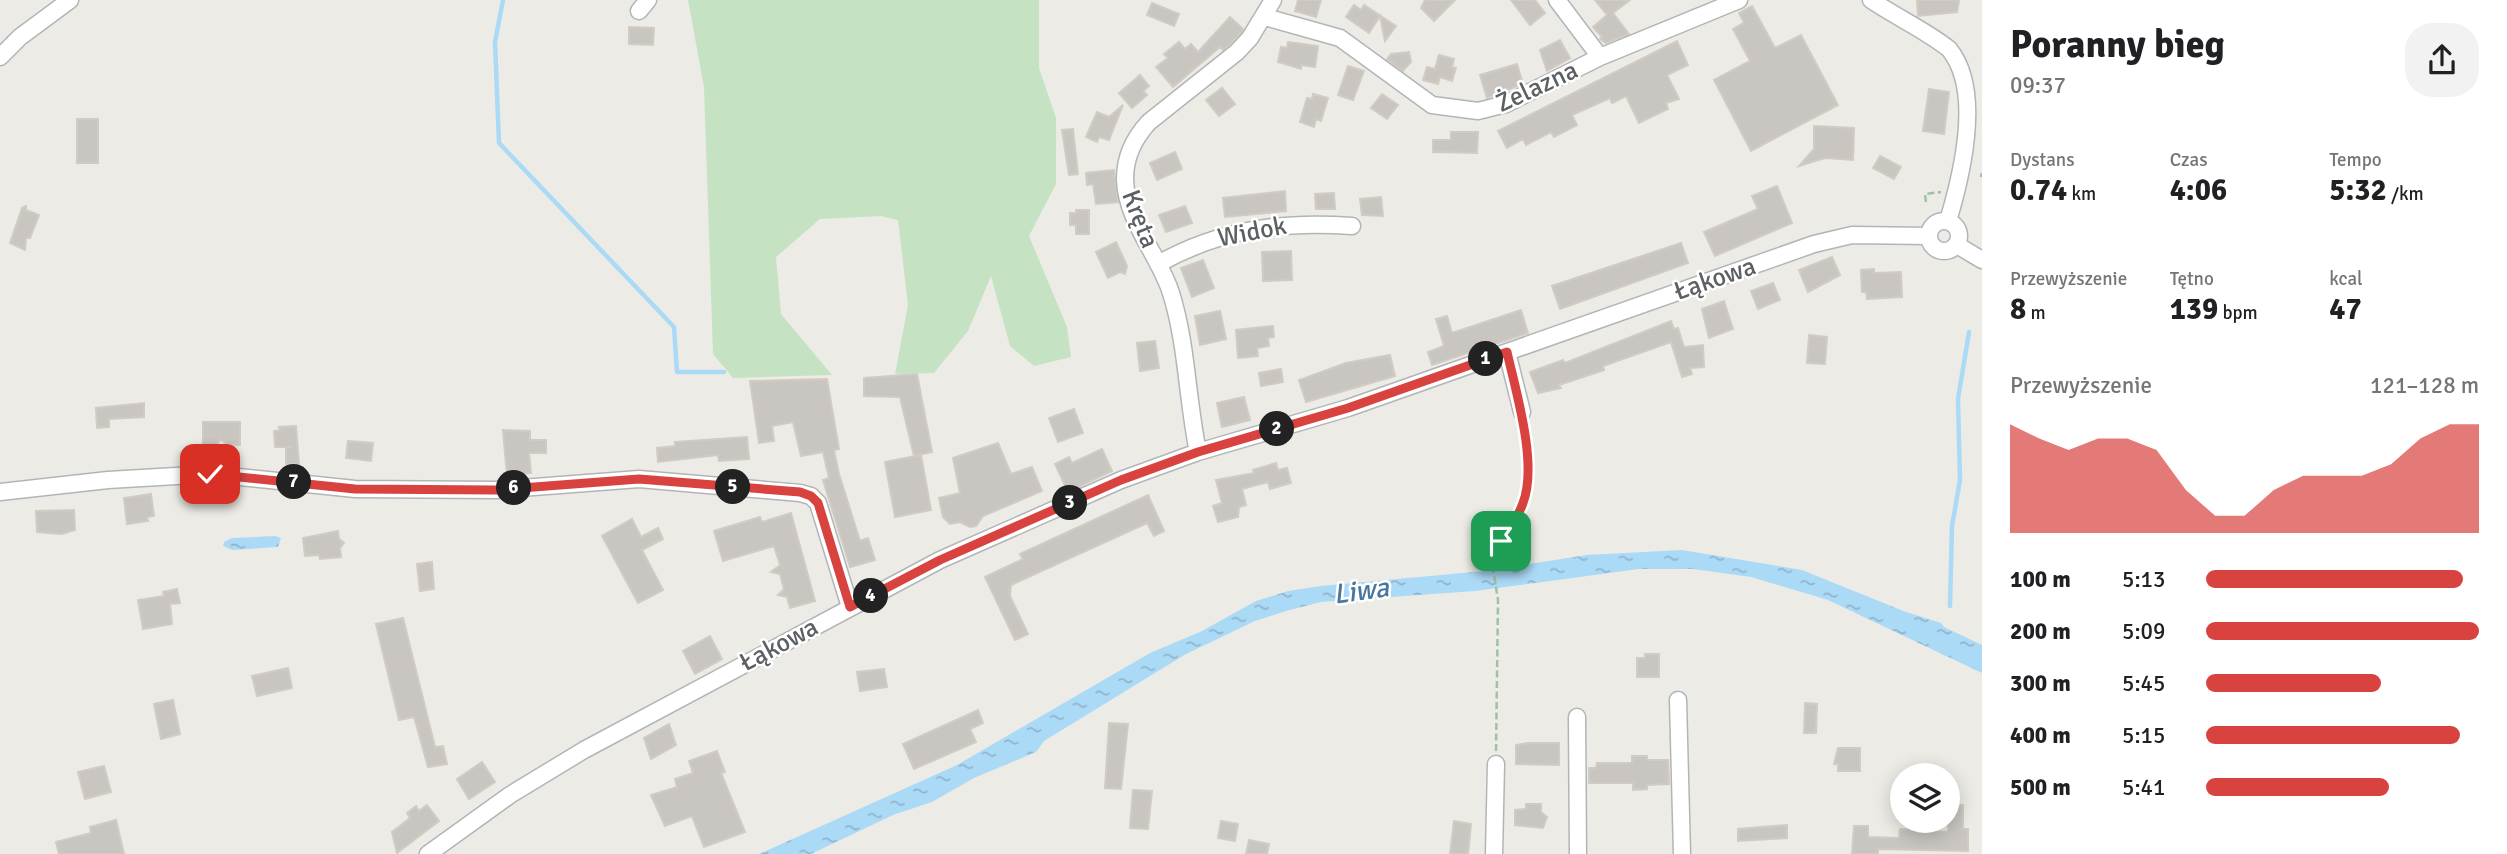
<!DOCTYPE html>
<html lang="pl">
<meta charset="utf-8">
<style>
:root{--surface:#fff;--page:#f2f2f2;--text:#202124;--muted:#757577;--accent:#d9433f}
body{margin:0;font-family:Signika,sans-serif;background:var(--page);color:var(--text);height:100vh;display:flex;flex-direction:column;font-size:26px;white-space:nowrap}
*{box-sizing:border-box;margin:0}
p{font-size:23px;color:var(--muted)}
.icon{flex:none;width:38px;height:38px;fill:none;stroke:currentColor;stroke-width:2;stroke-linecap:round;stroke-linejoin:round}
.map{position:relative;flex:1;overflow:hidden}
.drawer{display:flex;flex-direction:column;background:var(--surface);width:525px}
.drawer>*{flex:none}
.tools{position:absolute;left:1890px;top:763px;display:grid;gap:14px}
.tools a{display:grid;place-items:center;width:70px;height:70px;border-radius:50%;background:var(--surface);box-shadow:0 4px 18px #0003;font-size:35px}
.pin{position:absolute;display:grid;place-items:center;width:60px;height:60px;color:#fff;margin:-30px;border-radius:14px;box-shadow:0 4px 10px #0006}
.km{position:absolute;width:35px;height:35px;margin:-18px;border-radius:50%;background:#222;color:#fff;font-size:19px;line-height:35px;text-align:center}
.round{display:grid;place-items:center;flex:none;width:74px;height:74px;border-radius:28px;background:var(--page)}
.head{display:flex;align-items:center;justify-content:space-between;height:119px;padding:0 28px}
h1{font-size:38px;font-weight:800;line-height:52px}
.metrics{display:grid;grid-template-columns:repeat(3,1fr);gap:10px;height:119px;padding:7px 28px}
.metrics div{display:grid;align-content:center}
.metrics b{font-size:30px;font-weight:800}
.metrics small{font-size:19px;font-weight:400}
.metrics p{font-size:19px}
.chart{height:196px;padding:14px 28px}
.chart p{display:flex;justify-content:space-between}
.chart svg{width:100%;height:126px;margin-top:7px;fill:var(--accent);opacity:.7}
ul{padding:0 28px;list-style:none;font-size:23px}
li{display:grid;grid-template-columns:112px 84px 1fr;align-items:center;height:52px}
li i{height:18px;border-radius:9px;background:var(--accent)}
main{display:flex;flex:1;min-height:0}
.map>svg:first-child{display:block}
.grass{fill:#c5e3c3}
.water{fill:url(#water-ripples)}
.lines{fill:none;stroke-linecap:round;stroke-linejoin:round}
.stream{stroke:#abdaf7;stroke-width:4.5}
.building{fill:#c9c6c1;stroke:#d1ccc3;stroke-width:2}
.minor-casing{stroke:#b2b5b8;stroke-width:19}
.path{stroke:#9dc3a6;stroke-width:2.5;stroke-dasharray:7 3.5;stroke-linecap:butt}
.minor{stroke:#fff;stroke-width:16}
.route-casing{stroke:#fff;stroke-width:14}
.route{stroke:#d9433f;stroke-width:9}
.labels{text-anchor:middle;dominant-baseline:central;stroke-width:5;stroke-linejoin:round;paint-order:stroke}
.street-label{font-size:26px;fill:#5c6063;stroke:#fff}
.water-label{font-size:28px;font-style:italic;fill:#47769f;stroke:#fff}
</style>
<main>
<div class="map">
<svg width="1982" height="854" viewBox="0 0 1982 854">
<defs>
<pattern id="water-ripples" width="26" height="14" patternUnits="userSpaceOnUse" patternTransform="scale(1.75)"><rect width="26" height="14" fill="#abdaf7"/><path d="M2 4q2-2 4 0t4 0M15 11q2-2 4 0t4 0" fill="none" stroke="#8eb4cc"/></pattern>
</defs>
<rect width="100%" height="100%" fill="#edebe5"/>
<path class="grass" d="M 688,0 L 1039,0 L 1039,68 L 1056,118 L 1056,184 L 1029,236 L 1067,327 L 1071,357 L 1034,366 L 1010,346 L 991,276 L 968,331 L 934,373 L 895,374 L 908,305 L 898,220 L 881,216 L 820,219 L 776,257 L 781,314 L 832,375 L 733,378 L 713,354 L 704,87 Z"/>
<path class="water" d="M 275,536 L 281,538 L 278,547 L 232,550 L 223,546 L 224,542 L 232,538 Z
M 1682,550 L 1802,570 L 1906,612 L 1941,623 L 1944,627 L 1982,645 L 1982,673 L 1828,600 L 1751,577 L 1693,569 L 1639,569 L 1475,591 L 1321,602 L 1286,611 L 1255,621 L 1186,654 L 1044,741 L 1036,752 L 974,778 L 932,802 L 893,815 L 811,854 L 759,854 L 957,765 L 1150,653 L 1202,631 L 1256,601 L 1288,591 L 1321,586 L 1484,571 L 1587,555 Z"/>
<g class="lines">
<path class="stream" d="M 503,0 L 495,42 L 499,143 L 674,327 L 677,372 L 724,372
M 1950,606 L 1952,526 L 1960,480 L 1958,399 L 1969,332"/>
</g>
<path class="building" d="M 1298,0 L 1321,0 L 1316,17 L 1295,11 Z
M 1425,0 L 1455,0 L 1434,21 L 1421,8 Z
M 1511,0 L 1535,0 L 1545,13 L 1530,25 Z
M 1595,0 L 1630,0 L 1613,13 L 1629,34 L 1606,43 L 1600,39 L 1602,37 L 1593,27 L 1607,15 Z
M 1917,0 L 1959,0 L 1957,12 L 1918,16 Z
M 1152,3 L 1179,14 L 1174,26 L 1147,15 Z
M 1354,5 L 1361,10 L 1364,5 L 1396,26 L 1385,41 L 1380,16 L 1369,33 L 1346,17 Z
M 1752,6 L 1775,48 L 1801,35 L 1838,105 L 1751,151 L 1714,80 L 1750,61 L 1733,29 L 1744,23 L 1739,13 Z
M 1230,17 L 1243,29 L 1242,32 L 1230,44 L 1223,50 L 1220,47 L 1173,87 L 1156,67 L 1168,58 L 1164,54 L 1179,42 L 1185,49 L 1191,44 L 1198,52 Z
M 629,27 L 654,28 L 653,45 L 629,44 Z
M 1560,40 L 1570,58 L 1547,71 L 1540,50 Z
M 1677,41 L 1688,65 L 1667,75 L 1679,99 L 1666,103 L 1668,109 L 1639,123 L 1626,96 L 1612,103 L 1610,98 L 1572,115 L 1577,125 L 1554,137 L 1551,132 L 1526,145 L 1523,139 L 1507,148 L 1498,131 Z
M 1288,42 L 1318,46 L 1315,67 L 1301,65 L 1301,69 L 1278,62 L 1281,47 L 1287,48 Z
M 1409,52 L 1411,62 L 1403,71 L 1387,59 L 1391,54 Z
M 1439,55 L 1454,59 L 1452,67 L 1456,68 L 1452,81 L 1440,77 L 1438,84 L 1423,80 L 1427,67 L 1435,69 Z
M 1517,64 L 1523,84 L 1487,98 L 1480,75 Z
M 1348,66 L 1364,71 L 1353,100 L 1338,95 Z
M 1140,75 L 1149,86 L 1143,91 L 1147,95 L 1132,108 L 1119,93 Z
M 1222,88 L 1235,104 L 1219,116 L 1206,100 Z
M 1929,89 L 1949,92 L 1944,134 L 1923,131 Z
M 1313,94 L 1328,98 L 1321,121 L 1316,119 L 1314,127 L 1300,122 L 1307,98 L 1312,99 Z
M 1382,94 L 1398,105 L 1387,119 L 1371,108 Z
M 1123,105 L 1109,140 L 1099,137 L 1097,142 L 1086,137 L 1097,112 L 1109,117 Z
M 77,119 L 98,119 L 98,163 L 77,163 Z
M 1814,126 L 1854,128 L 1853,160 L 1825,158 L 1799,166 L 1814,149 Z
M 1073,129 L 1078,174 L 1069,175 L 1062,130 Z
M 1451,132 L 1478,132 L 1477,153 L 1433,152 L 1433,140 L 1451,140 Z
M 1175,152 L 1182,169 L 1157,180 L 1150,163 Z
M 1880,156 L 1901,167 L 1894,179 L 1873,168 Z
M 1114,170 L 1118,202 L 1096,204 L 1093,184 L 1087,185 L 1086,173 Z
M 1777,186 L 1792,223 L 1715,256 L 1704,232 L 1758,209 L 1752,196 Z
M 1285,191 L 1286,211 L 1225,217 L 1223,198 Z
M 1334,193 L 1335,209 L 1316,209 L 1315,194 Z
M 1381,197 L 1383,216 L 1362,215 L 1360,199 Z
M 26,206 L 26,210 L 39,215 L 30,238 L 26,238 L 25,250 L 10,243 L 22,208 Z
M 1185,206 L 1192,223 L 1166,232 L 1159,215 Z
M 1076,210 L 1089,210 L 1089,234 L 1076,234 L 1076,225 L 1070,225 L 1070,213 L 1076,213 Z
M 1116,242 L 1127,266 L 1125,274 L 1120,272 L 1108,278 L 1096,252 Z
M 1681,243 L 1688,263 L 1560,309 L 1552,286 Z
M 1291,251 L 1292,280 L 1263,281 L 1262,252 Z
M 1832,257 L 1840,275 L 1808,292 L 1799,270 Z
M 1203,260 L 1214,288 L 1192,297 L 1181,268 Z
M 1874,269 L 1874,273 L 1901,272 L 1902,297 L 1867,299 L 1866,292 L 1862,292 L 1861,270 Z
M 1773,283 L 1780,300 L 1758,309 L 1751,291 Z
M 1724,301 L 1733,329 L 1709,338 L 1702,309 Z
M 1521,310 L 1528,333 L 1432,365 L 1428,352 L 1444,346 L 1436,319 L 1447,316 L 1452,333 Z
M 1220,311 L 1226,339 L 1200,345 L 1195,316 Z
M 1671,321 L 1674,329 L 1678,328 L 1684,347 L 1703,345 L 1704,367 L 1690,368 L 1692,374 L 1682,377 L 1671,342 L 1603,366 L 1604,370 L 1559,385 L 1561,388 L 1538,393 L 1530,372 L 1563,360 L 1565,363 Z
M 1273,326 L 1274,337 L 1268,338 L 1269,346 L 1257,348 L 1258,356 L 1238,358 L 1236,330 Z
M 1809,335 L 1827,337 L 1825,364 L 1807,363 Z
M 1155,341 L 1159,368 L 1140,371 L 1137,343 Z
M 1390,355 L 1395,376 L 1306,402 L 1299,380 L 1346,363 Z
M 1281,369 L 1283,382 L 1261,386 L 1259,373 Z
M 917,374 L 932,452 L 914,456 L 900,397 L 864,396 L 864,378 Z
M 827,379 L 839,449 L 834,450 L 839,474 L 860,541 L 868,538 L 875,560 L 850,567 L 823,480 L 829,478 L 823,452 L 801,456 L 793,422 L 772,426 L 774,441 L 759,443 L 750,381 Z
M 1244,397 L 1250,420 L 1222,427 L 1217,403 Z
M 144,403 L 144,417 L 109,419 L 109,427 L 97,428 L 96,408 Z
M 1074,409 L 1083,433 L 1058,442 L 1049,418 Z
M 203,422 L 240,422 L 240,445 L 227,445 L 221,439 L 216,445 L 203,445 Z
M 296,426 L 299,464 L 286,464 L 286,447 L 292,447 L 275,447 L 274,431 L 280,430 L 279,427 Z
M 503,430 L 530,431 L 530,440 L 546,440 L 546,453 L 529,453 L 531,473 L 507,476 Z
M 747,437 L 749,459 L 719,461 L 718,455 L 658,462 L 657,448 L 675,446 L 675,442 Z
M 348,441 L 373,443 L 371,461 L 346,458 Z
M 998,443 L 1011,474 L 1032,467 L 1042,491 L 983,516 L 976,526 L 970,527 L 960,522 L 950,524 L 943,517 L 939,498 L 960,493 L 953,458 Z
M 1102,449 L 1112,471 L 1068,492 L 1055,464 L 1069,457 L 1072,463 Z
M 921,455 L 931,510 L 895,517 L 885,462 Z
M 1276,463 L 1278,470 L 1287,468 L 1291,483 L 1270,489 L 1268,482 L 1242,489 L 1246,505 L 1239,507 L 1238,517 L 1218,522 L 1213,506 L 1222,503 L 1216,480 L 1254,473 L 1253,470 Z
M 151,494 L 154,516 L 147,517 L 148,521 L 127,524 L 124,498 Z
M 1148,495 L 1164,531 L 1154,536 L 1147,523 L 1011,585 L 1010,596 L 1028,634 L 1015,640 L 985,577 L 1023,559 L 1020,554 Z
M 74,510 L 75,530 L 62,534 L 37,532 L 36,511 Z
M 791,513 L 815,601 L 790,608 L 787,597 L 778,595 L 784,589 L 780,574 L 771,572 L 780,565 L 774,546 L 723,561 L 714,531 L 760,517 L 762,522 Z
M 632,519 L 641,537 L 658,528 L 663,539 L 642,550 L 663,590 L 638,603 L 602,536 Z
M 338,531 L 339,539 L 344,543 L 340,548 L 341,557 L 320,559 L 319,555 L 305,556 L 303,538 Z
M 432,562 L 434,589 L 420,591 L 417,564 Z
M 177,589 L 180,603 L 170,604 L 172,624 L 143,629 L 138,600 L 164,596 L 163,592 Z
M 403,618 L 435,747 L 443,746 L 447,764 L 428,767 L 414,717 L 399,720 L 376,624 Z
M 710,636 L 722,659 L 695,674 L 683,651 Z
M 1645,654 L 1659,654 L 1659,677 L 1637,677 L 1637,658 L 1645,658 Z
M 288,668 L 292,688 L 257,696 L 252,676 Z
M 884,669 L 887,687 L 860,691 L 857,672 Z
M 173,700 L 180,734 L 161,739 L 154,704 Z
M 1805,703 L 1817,704 L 1816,733 L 1804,733 Z
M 978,710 L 983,723 L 970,729 L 976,742 L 914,769 L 903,744 Z
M 1109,723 L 1128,724 L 1121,789 L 1105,788 Z
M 669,724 L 676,745 L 651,759 L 644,738 Z
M 1528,743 L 1559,743 L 1559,765 L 1516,764 L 1516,745 Z
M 1838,748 L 1860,748 L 1860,771 L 1838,771 L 1838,764 L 1834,764 Z
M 717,751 L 725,772 L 721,773 L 745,832 L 704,847 L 692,816 L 665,826 L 651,795 L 677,787 L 675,779 L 693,773 L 689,761 Z
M 1632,756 L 1647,756 L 1647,760 L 1668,760 L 1669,784 L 1647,785 L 1647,789 L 1633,790 L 1633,783 L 1589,783 L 1589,768 L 1596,768 L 1597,763 L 1632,763 Z
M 482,762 L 495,782 L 469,799 L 457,779 Z
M 104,766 L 111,792 L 85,799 L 78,772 Z
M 1133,790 L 1152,791 L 1148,829 L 1130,828 Z
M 1526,804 L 1541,804 L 1541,812 L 1547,817 L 1543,828 L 1515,825 L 1515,810 L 1526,809 Z
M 427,805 L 439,821 L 397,853 L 392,832 L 410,818 L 407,813 L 416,806 L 419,811 Z
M 1948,805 L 1963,805 L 1963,829 L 1968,829 L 1968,851 L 1878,849 L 1878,854 L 1852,854 L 1854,826 L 1868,826 L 1868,837 L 1899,838 L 1900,829 L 1948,832 Z
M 116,820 L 124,854 L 59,854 L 56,842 L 91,833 L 90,827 Z
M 1221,821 L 1238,824 L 1235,841 L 1218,838 Z
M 1454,821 L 1471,824 L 1468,854 L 1450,854 Z
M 1787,825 L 1787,838 L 1738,841 L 1738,829 Z
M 1249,840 L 1269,844 L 1267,854 L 1246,854 Z"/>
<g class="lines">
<defs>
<path id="minor" d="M 1557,0 L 1600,57
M 1871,0 C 1896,17 1925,30 1949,49 C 1982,89 1963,171 1948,221
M 639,11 L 648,0
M 1265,17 L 1340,38 L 1432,105 L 1478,111 L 1506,104 L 1600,57 L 1739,0
M 0,57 L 20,37 L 70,0
M1929 236a15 15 0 1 1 30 0a15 15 0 1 1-30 0Z
M 1957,245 L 1982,260
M 1158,264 C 1220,229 1282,221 1352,226
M 1507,352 L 1522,412
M 1198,452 C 1187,399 1187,344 1171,293 C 1159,255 1126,221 1125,179 C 1125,156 1134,138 1149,122 L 1237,52 L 1250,38 L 1273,0
M 0,492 L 108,480 L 210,474 L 355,489 L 496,490 L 639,479 L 800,493 L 811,496 L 818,503 L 850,607
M 1678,700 L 1682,854
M 1577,717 L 1578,854
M 428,854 L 510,795 L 584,750 L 940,560 L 1121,480 L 1198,452 L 1348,408 L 1814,244 L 1852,235 L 1929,236
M 1494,854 L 1496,764"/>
</defs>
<use href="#minor" class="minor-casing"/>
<path class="path" d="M 1981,177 L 1982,173
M 1926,202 L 1925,194 L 1941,192
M 1496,751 L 1498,600 L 1491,556 L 1524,502 L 1528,485 L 1523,428"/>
<use href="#minor" class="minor"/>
</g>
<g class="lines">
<defs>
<path id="route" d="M 210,474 L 355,489 L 496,490 L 639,479 L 800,492 L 811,496 L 818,503 L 850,607 L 940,560 L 1121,480 L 1198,452 L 1348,408 L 1507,352 C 1516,392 1538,464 1523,503 C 1518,517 1510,529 1501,541"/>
</defs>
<use href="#route" class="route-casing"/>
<use href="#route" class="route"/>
</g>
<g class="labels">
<g class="street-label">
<text transform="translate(1537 87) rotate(-25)">Żelazna</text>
<text transform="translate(1140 219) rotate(69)">Kręta</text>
<text transform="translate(1252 232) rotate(-11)">Widok</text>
<text transform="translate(1715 279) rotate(-19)">Łąkowa</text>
<text transform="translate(779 645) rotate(-28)">Łąkowa</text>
</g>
<g class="water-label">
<text transform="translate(1361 591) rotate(-8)">Liwa</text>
</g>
</g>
</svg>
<div class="tools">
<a><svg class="icon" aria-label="layers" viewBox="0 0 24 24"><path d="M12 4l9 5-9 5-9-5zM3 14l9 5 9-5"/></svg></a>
</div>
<div class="pin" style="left:1501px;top:541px;background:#1e9e55"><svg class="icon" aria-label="arrive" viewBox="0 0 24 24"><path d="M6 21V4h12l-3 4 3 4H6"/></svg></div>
<div class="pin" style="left:210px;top:474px;background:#d93025"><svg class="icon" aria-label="check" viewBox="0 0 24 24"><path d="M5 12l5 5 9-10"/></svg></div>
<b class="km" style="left:1486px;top:359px">1</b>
<b class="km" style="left:1277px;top:429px">2</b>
<b class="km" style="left:1070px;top:503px">3</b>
<b class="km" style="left:871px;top:596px">4</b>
<b class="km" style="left:733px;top:487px">5</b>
<b class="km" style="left:514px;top:488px">6</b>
<b class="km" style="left:294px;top:482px">7</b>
</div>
<section class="drawer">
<div class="head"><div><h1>Poranny bieg</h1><p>09:37</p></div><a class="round"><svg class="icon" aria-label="share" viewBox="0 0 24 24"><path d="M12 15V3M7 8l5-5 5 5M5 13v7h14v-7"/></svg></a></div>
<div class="metrics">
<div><p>Dystans</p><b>0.74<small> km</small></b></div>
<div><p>Czas</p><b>4:06</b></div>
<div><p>Tempo</p><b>5:32<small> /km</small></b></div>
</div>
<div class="metrics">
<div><p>Przewyższenie</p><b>8<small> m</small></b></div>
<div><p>Tętno</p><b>139<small> bpm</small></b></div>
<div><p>kcal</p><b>47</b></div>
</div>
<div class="chart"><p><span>Przewyższenie</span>121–128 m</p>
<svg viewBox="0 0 160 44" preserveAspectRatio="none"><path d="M0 44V6L10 11L20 15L30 11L40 11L50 15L60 29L70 38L80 38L90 29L100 24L110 24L120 24L130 20L140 11L150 6L160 6V44z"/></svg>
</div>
<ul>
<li><b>100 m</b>5:13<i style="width:94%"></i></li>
<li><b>200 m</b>5:09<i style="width:100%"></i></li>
<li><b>300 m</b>5:45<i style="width:64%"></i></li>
<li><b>400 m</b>5:15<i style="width:93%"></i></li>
<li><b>500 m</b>5:41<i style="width:67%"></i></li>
</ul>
</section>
</main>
